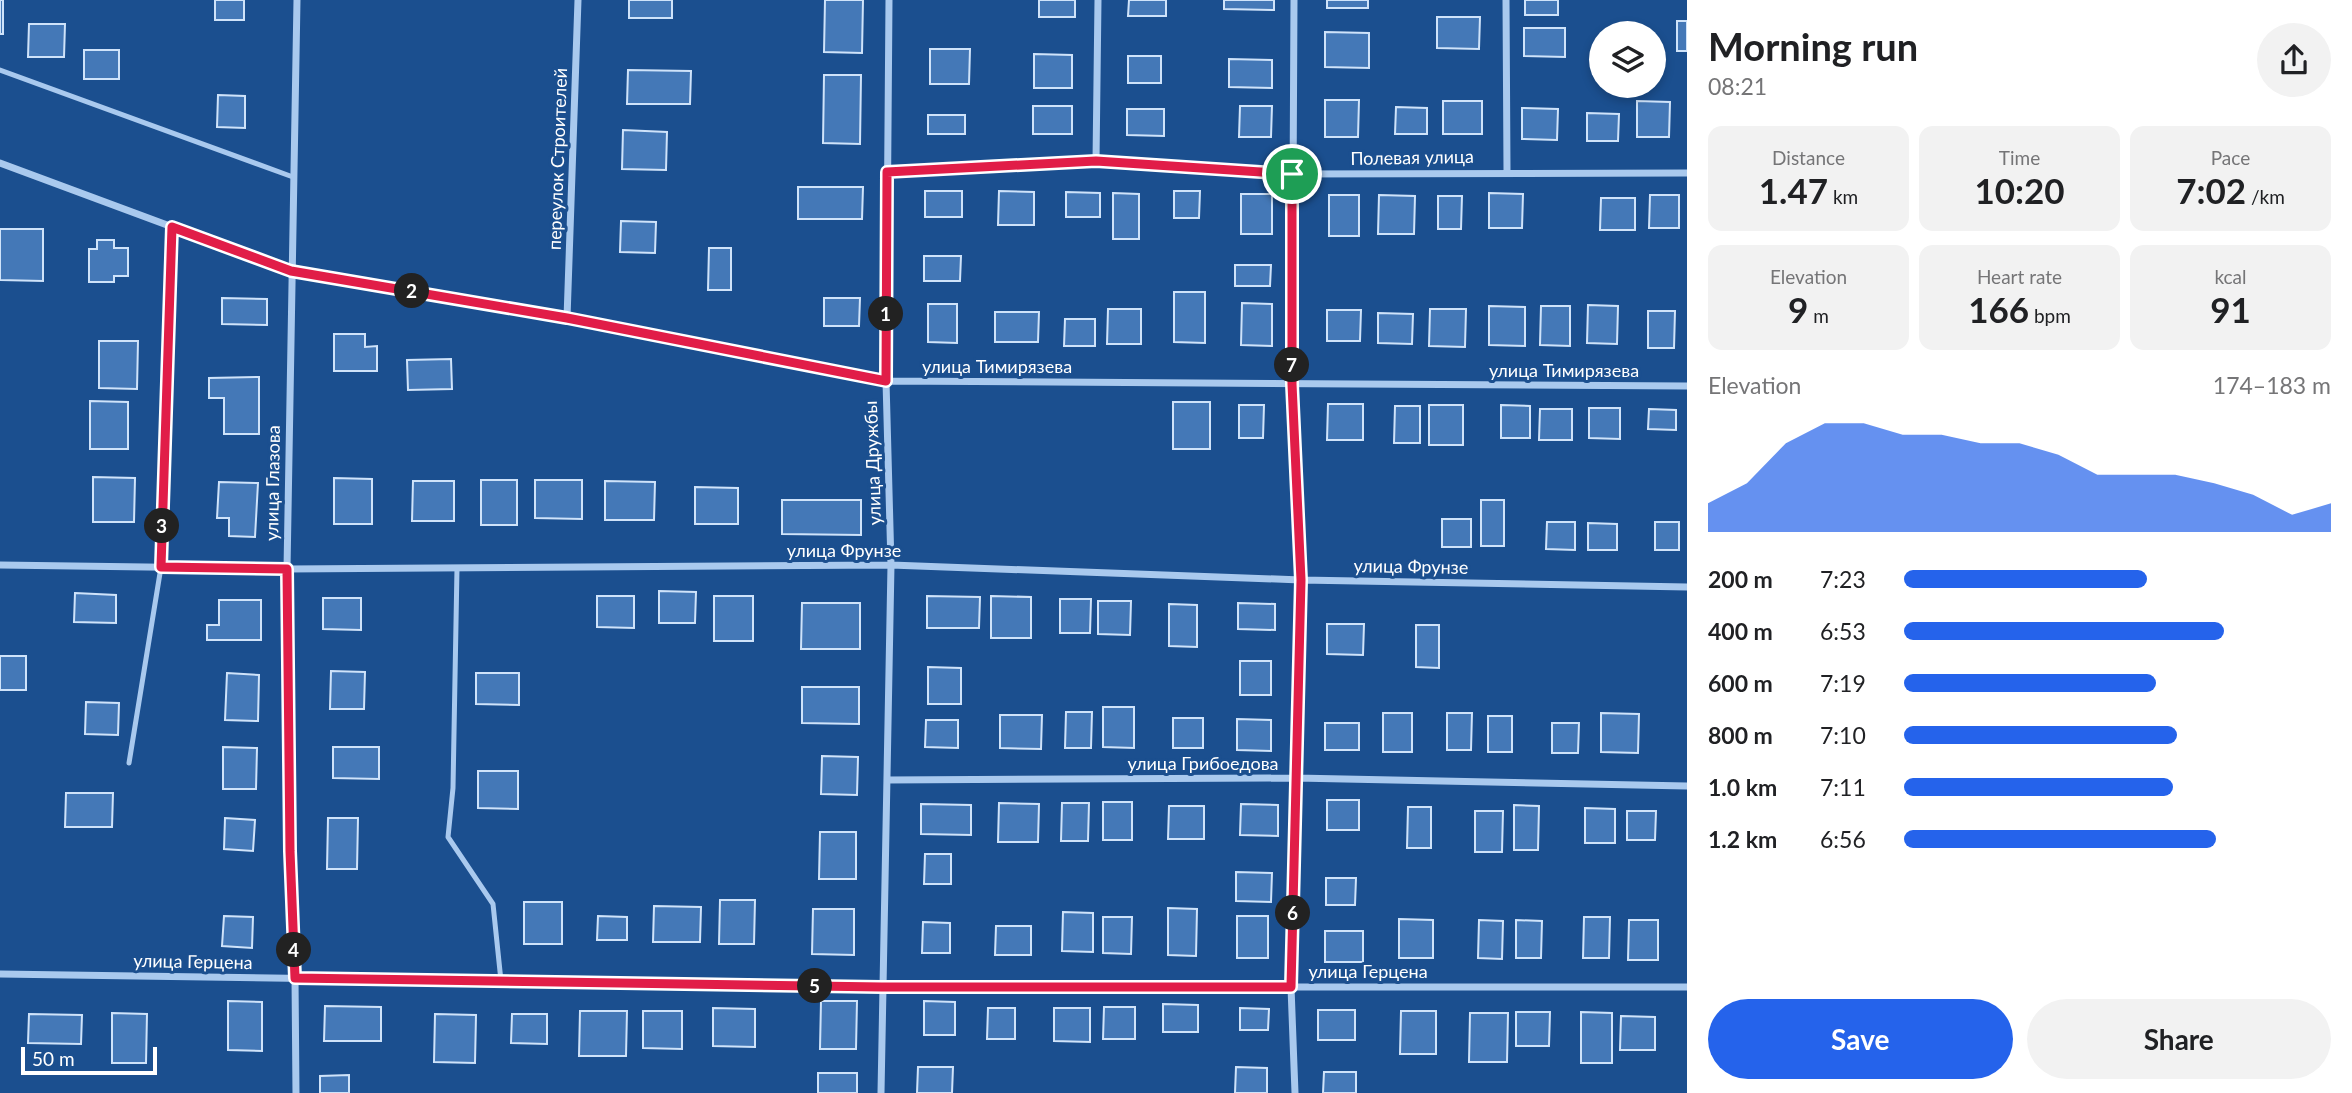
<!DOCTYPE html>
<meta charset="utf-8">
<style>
:root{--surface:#fff;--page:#f2f2f2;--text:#202124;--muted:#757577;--accent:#2563eb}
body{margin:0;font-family:Lato,sans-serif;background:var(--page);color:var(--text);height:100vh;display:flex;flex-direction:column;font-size:26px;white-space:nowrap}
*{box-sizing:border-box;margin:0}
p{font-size:23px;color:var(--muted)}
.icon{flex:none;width:38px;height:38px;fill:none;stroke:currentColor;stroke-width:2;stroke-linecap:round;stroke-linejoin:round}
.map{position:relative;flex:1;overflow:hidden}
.panel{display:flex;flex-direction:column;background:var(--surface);width:665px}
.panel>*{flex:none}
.tools{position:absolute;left:1589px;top:21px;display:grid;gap:14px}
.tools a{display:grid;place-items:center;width:77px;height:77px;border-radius:50%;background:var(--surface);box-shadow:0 4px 10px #0003;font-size:35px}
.scale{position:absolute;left:21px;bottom:18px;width:136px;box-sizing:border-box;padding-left:7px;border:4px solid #fff;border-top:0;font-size:19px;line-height:24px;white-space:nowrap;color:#fff;-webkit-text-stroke:5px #1b4f8f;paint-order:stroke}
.pin{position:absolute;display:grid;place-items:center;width:60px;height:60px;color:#fff;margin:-30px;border:4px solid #fff;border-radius:50%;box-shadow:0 2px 7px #0007}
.km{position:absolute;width:35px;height:35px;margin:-18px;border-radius:50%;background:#222;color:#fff;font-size:19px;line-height:35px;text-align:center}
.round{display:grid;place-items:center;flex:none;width:74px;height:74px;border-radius:37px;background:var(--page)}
.overview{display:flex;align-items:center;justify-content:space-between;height:119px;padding:0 21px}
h1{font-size:38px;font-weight:700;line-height:52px}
.figures{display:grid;grid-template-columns:repeat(3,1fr);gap:10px;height:119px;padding:7px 21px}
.figures div{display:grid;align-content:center;border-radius:14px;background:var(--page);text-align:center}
.figures b{font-size:35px;font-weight:700}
.figures small{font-size:19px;font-weight:400}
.figures p{font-size:19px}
.chart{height:196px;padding:14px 21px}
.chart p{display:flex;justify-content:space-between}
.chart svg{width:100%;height:126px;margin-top:7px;fill:var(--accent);opacity:.7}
.cta{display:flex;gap:14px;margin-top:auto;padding:14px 21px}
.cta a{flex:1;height:80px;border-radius:42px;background:var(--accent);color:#fff;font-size:28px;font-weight:700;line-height:80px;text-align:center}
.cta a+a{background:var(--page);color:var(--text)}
ul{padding:0 21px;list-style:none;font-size:23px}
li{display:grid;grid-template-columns:112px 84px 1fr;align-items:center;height:52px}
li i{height:18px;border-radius:9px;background:var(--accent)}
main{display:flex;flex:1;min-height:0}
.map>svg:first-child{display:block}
.building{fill:#4478b7;stroke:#cfe3fa;stroke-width:2}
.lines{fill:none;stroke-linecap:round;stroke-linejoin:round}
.lane{stroke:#a9c9ee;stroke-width:5}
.street{stroke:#a9c9ee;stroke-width:7}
.route-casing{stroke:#fff;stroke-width:14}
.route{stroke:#e11d48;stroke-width:9}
.labels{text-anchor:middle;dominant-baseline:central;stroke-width:6;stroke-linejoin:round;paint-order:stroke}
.street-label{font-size:18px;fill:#fff;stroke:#1b4f8f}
</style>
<main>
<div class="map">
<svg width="1687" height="1093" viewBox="0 0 1687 1093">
<rect width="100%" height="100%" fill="#1b4f8f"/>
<path class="building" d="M 0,0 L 3,0 L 3,34 L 0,34 Z
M 215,0 L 244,0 L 244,20 L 215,20 Z
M 629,0 L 672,0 L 672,18 L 629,18 Z
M 825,0 L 863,0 L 862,53 L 824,52 Z
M 1039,0 L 1075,0 L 1075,17 L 1039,17 Z
M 1129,0 L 1166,0 L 1166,16 L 1128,16 Z
M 1224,0 L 1274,0 L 1274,10 L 1224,9 Z
M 1327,0 L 1368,0 L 1368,8 L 1327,8 Z
M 1525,0 L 1558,0 L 1558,15 L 1525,15 Z
M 1437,17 L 1480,17 L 1479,49 L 1437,48 Z
M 1677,21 L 1687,21 L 1687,51 L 1677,51 Z
M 29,24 L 65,24 L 64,57 L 28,57 Z
M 1524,28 L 1565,28 L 1565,57 L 1524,56 Z
M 1325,32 L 1369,33 L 1369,68 L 1325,67 Z
M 930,49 L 970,49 L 969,84 L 930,84 Z
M 84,50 L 119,50 L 119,79 L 84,79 Z
M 1034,54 L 1072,55 L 1072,88 L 1034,88 Z
M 1128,56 L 1161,56 L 1161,83 L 1128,83 Z
M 1229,59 L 1272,60 L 1272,88 L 1229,87 Z
M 628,70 L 691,71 L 690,104 L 627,104 Z
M 824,75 L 861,75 L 860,144 L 823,143 Z
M 218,95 L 245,96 L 245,128 L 217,127 Z
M 1325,100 L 1359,100 L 1358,137 L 1325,137 Z
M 1443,101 L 1482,101 L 1482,134 L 1443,134 Z
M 1637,101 L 1670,102 L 1669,137 L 1637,137 Z
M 1033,106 L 1072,106 L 1072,134 L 1033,134 Z
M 1240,106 L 1272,106 L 1271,137 L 1239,137 Z
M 1396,107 L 1427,108 L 1427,134 L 1395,134 Z
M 1522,108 L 1558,109 L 1557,140 L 1522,139 Z
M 1127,109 L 1164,109 L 1164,136 L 1127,135 Z
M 1587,113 L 1619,114 L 1618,141 L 1587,141 Z
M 928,115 L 965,115 L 965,134 L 928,134 Z
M 623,130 L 667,132 L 666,170 L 622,169 Z
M 798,187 L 863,187 L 862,219 L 798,219 Z
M 925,191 L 962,191 L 962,217 L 925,217 Z
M 999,191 L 1034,192 L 1034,225 L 998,225 Z
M 1174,191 L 1200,191 L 1199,218 L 1174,218 Z
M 1066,192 L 1100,193 L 1100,217 L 1066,217 Z
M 1113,193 L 1139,194 L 1139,239 L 1113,239 Z
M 1489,193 L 1523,194 L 1522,228 L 1489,228 Z
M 1241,194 L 1272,194 L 1272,234 L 1241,234 Z
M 1329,195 L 1359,195 L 1359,236 L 1329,236 Z
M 1379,195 L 1415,196 L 1414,234 L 1378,234 Z
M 1650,195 L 1679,195 L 1679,228 L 1649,228 Z
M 1438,196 L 1462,196 L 1461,229 L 1438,229 Z
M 1601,198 L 1635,198 L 1635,230 L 1600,230 Z
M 621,221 L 656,222 L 655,253 L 620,252 Z
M 0,229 L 43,229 L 43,281 L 0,280 Z
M 97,240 L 114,240 L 114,248 L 128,248 L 128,276 L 114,276 L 114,282 L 89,282 L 89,249 L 97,249 Z
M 709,248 L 731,248 L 731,290 L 708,290 Z
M 924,256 L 961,256 L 960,281 L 924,281 Z
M 1235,265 L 1271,265 L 1270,286 L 1235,286 Z
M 1174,292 L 1205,292 L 1205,343 L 1174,342 Z
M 222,298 L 267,299 L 267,325 L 222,324 Z
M 824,298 L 860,298 L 859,326 L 824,326 Z
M 1242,303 L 1272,304 L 1272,346 L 1241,345 Z
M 928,304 L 957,304 L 957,343 L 928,342 Z
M 1588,305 L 1618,306 L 1617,344 L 1587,343 Z
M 1489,306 L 1525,307 L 1525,346 L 1489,345 Z
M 1541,306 L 1570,306 L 1570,346 L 1540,345 Z
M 1108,309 L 1141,309 L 1141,344 L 1107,344 Z
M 1430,309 L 1466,309 L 1465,347 L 1429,346 Z
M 1327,310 L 1361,310 L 1360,341 L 1327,341 Z
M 1648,311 L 1675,311 L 1674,348 L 1648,348 Z
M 995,312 L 1039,312 L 1038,342 L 995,342 Z
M 1378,313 L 1413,314 L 1412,344 L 1378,343 Z
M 1065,319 L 1095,319 L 1095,346 L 1064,346 Z
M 334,334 L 365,334 L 365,347 L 377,346 L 377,371 L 334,371 Z
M 99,341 L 138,341 L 137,389 L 99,388 Z
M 451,359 L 452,389 L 408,390 L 407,360 Z
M 259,377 L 259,434 L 224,434 L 224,398 L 209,398 L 209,378 Z
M 90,401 L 128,402 L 128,449 L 90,449 Z
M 1173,402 L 1210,402 L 1210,449 L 1173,449 Z
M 1328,404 L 1363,404 L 1363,440 L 1327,440 Z
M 1239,405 L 1264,405 L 1263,438 L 1239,438 Z
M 1429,405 L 1463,405 L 1463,445 L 1429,445 Z
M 1501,405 L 1530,406 L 1530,438 L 1501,438 Z
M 1395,406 L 1420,406 L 1420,443 L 1394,443 Z
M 1589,408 L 1620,408 L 1620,439 L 1589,438 Z
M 1540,409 L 1572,409 L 1572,440 L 1539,440 Z
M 1649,409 L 1676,410 L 1676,430 L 1648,429 Z
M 93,477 L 135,478 L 134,522 L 93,522 Z
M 334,478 L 372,479 L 372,524 L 334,524 Z
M 481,480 L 517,480 L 517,525 L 481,525 Z
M 535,480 L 582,480 L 582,519 L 535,518 Z
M 413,481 L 454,481 L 454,521 L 412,521 Z
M 605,481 L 655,482 L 654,520 L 605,520 Z
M 219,482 L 258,483 L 255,537 L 229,536 L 229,518 L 217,518 Z
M 695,487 L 738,488 L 738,524 L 695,524 Z
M 782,500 L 861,500 L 861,535 L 782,534 Z
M 1481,500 L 1504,500 L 1504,546 L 1481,546 Z
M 1442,519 L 1471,519 L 1471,547 L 1442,547 Z
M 1547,522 L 1575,522 L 1575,550 L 1546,549 Z
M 1655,522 L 1679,522 L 1679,550 L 1655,550 Z
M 1588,523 L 1617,524 L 1617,550 L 1588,550 Z
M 659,591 L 696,592 L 695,623 L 659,623 Z
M 75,593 L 116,595 L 116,623 L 74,622 Z
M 597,596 L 634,596 L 634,628 L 597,627 Z
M 714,596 L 753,596 L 753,641 L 714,641 Z
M 927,596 L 980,597 L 979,628 L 927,628 Z
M 991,596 L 1031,597 L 1031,638 L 991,638 Z
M 323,598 L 361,598 L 361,630 L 323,629 Z
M 1060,599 L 1091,599 L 1090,633 L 1060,633 Z
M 219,600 L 261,600 L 261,640 L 207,640 L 207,625 L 219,625 Z
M 1098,601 L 1131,601 L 1130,635 L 1098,634 Z
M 802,603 L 860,603 L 860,649 L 801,649 Z
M 1238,603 L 1275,604 L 1275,630 L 1238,629 Z
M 1169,604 L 1197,605 L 1197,647 L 1169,646 Z
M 1327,624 L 1364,624 L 1363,655 L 1327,654 Z
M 1416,625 L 1439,625 L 1439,668 L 1416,667 Z
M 0,656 L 26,656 L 26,690 L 0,690 Z
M 1240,661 L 1271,661 L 1271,695 L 1240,695 Z
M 928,667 L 961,668 L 961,704 L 928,704 Z
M 331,671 L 365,672 L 364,709 L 330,709 Z
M 227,673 L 259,675 L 258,721 L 225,720 Z
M 476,673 L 519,673 L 519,705 L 476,704 Z
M 802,687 L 859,687 L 859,724 L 802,723 Z
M 86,702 L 119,703 L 118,735 L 85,734 Z
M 1103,707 L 1134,707 L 1134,748 L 1103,747 Z
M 1066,712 L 1092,712 L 1091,748 L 1065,748 Z
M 1383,713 L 1412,713 L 1412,752 L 1383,752 Z
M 1447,713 L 1472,713 L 1471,750 L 1447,750 Z
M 1601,713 L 1639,714 L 1638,753 L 1601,752 Z
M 1000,715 L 1042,715 L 1041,749 L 1000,748 Z
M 1488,716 L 1512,716 L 1512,752 L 1488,752 Z
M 1173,718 L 1203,718 L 1203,748 L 1173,748 Z
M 1237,719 L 1271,720 L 1271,751 L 1237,750 Z
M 926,720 L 958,720 L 958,748 L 925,747 Z
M 1325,723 L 1359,723 L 1359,750 L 1325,750 Z
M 1552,723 L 1579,723 L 1578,753 L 1552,753 Z
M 223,747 L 257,748 L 256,789 L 223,789 Z
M 333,747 L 379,747 L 379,779 L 333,778 Z
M 822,756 L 858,757 L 857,795 L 821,794 Z
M 478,771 L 518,771 L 518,809 L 478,808 Z
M 66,793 L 113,793 L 112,827 L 65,827 Z
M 1327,800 L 1359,800 L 1359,830 L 1327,830 Z
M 1103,802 L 1132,802 L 1132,840 L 1103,840 Z
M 999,803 L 1039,804 L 1038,842 L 998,842 Z
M 1062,803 L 1089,803 L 1088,841 L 1061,841 Z
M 921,804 L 971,805 L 971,835 L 921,834 Z
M 1241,804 L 1278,805 L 1278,836 L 1240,835 Z
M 1514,805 L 1539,806 L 1538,850 L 1514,850 Z
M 1169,806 L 1204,806 L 1204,839 L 1168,839 Z
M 1408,807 L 1431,807 L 1431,848 L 1407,848 Z
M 1585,808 L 1615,809 L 1615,843 L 1585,843 Z
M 1475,811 L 1503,811 L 1502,852 L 1475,852 Z
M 1627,811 L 1656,811 L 1655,840 L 1627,840 Z
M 225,818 L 255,820 L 253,851 L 224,849 Z
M 328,818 L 358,818 L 357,869 L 327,869 Z
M 820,832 L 856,832 L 856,879 L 819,879 Z
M 925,854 L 951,854 L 951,884 L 924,884 Z
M 1236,872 L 1272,873 L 1271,902 L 1236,901 Z
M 1326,878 L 1356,878 L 1355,905 L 1326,905 Z
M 720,900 L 755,900 L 754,944 L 719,944 Z
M 524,902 L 562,902 L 562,944 L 524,944 Z
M 654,906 L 701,907 L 700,942 L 653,942 Z
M 1168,908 L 1197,909 L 1196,956 L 1168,955 Z
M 813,909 L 854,909 L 854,955 L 812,954 Z
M 1063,912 L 1093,913 L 1093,952 L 1062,951 Z
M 224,916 L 253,917 L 252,948 L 222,946 Z
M 598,916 L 627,917 L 627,940 L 597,940 Z
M 1237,916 L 1268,916 L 1268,958 L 1237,958 Z
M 1103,917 L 1132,917 L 1131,954 L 1103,953 Z
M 1584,917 L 1610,917 L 1609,958 L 1583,958 Z
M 1399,919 L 1433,920 L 1433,958 L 1399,958 Z
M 1479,920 L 1503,921 L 1502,959 L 1478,958 Z
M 1516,920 L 1542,921 L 1541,958 L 1516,958 Z
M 1629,920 L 1658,920 L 1658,960 L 1628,960 Z
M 923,922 L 950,923 L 950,953 L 922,953 Z
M 996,926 L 1031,926 L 1031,955 L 995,955 Z
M 1325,931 L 1363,931 L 1363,962 L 1325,962 Z
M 228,1001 L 262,1002 L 262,1051 L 228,1050 Z
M 821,1001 L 857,1001 L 856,1049 L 820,1049 Z
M 924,1001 L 955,1002 L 955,1035 L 924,1035 Z
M 1163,1004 L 1198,1005 L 1198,1032 L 1163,1032 Z
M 325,1006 L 381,1007 L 381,1041 L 324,1041 Z
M 1104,1007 L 1135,1007 L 1135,1039 L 1103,1039 Z
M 713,1008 L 755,1009 L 755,1047 L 713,1046 Z
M 988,1008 L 1015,1008 L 1015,1039 L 987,1039 Z
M 1054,1008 L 1090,1008 L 1090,1042 L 1054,1041 Z
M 1240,1008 L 1269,1009 L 1268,1030 L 1240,1030 Z
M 1318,1010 L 1355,1010 L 1355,1040 L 1318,1040 Z
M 580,1011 L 627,1011 L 626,1056 L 579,1056 Z
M 643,1011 L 682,1011 L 682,1049 L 643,1048 Z
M 1401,1011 L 1436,1011 L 1436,1054 L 1400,1054 Z
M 1516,1012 L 1550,1012 L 1549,1046 L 1516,1046 Z
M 1581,1012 L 1612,1013 L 1612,1063 L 1581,1063 Z
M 112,1013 L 147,1014 L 146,1063 L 112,1063 Z
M 1470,1013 L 1508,1013 L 1507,1062 L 1469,1062 Z
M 29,1014 L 82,1015 L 81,1044 L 28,1043 Z
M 435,1014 L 476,1015 L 475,1063 L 434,1062 Z
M 512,1014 L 547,1014 L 547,1044 L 511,1043 Z
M 1621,1016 L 1655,1017 L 1655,1050 L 1620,1050 Z
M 918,1067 L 953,1067 L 952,1093 L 917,1093 Z
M 1236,1067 L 1267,1068 L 1267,1093 L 1235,1093 Z
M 1324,1072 L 1356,1072 L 1356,1093 L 1323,1093 Z
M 818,1073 L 857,1073 L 857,1093 L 818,1093 Z
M 349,1075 L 349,1093 L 320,1093 L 320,1076 Z"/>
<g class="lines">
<path class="lane" d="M 0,70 L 293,177
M 457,568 L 453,788 L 448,837 L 493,904 L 501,981
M 129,763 L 161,567 L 171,227"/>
<path class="street" d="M 1294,0 L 1292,384 L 1301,580 L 1291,987 L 1295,1093
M 1506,0 L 1507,171
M 1096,161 L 1098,0
M 0,163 L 291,271 L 567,318 L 886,381 L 1687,386
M 887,171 L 1096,161 L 1292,174 L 1687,173
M 567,318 L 578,0
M 0,565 L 287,569 L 891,565 L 1301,580 L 1687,587
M 887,780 L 1296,778 L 1687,786
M 0,974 L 882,987 L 1687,987
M 296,1093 L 295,978 L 290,851 L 287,569 L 297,0
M 881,1093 L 891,565 L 886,381 L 889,0"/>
</g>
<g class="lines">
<defs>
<path id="route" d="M 1096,161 L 1292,174 L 1292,384 L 1301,580 L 1291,987 L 882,987 L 295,978 L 290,851 L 287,569 L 161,567 L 172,227 L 291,271 L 567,318 L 886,381 L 887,172 Z"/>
</defs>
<use href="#route" class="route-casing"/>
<use href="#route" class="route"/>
</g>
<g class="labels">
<g class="street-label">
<text transform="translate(1412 157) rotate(-1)">Полевая улица</text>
<text transform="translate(557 159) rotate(-88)">переулок Строителей</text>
<text x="997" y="366">улица Тимирязева</text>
<text x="1564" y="370">улица Тимирязева</text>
<text transform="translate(872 463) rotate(-92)">улица Дружбы</text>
<text transform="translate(272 483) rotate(-89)">улица Глазова</text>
<text x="844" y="550">улица Фрунзе</text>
<text transform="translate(1411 566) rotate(1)">улица Фрунзе</text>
<text x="1203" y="763">улица Грибоедова</text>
<text transform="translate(193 961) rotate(1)">улица Герцена</text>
<text x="1368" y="971">улица Герцена</text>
</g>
</g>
</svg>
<div class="tools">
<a><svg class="icon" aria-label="layers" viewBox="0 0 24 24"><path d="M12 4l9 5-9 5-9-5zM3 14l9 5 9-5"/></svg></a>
</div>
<div class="scale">50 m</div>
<div class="pin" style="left:1292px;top:174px;background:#1e9e55"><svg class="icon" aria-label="arrive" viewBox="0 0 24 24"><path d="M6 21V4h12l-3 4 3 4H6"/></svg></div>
<b class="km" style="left:886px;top:314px">1</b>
<b class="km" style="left:412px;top:291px">2</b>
<b class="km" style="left:162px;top:526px">3</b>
<b class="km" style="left:294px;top:950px">4</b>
<b class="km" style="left:815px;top:986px">5</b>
<b class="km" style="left:1293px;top:913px">6</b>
<b class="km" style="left:1292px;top:365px">7</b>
</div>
<section class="panel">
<div class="overview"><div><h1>Morning run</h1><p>08:21</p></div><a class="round"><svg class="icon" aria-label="share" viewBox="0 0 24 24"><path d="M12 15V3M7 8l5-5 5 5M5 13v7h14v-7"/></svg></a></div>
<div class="figures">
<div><p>Distance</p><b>1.47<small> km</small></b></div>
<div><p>Time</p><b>10:20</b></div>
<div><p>Pace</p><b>7:02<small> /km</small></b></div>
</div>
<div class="figures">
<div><p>Elevation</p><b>9<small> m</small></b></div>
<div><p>Heart rate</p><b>166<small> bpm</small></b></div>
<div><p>kcal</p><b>91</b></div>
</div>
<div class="chart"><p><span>Elevation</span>174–183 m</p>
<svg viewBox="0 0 160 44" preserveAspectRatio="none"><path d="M0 44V34L10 27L20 13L30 6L40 6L50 10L60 10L70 13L80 13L90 17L100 24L110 24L120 24L130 27L140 31L150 38L160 34V44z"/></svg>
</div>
<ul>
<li><b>200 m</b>7:23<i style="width:57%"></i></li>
<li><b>400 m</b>6:53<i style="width:75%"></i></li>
<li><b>600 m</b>7:19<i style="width:59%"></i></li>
<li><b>800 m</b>7:10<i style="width:64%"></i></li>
<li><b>1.0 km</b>7:11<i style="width:63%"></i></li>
<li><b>1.2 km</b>6:56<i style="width:73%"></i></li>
</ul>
<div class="cta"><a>Save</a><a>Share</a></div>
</section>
</main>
